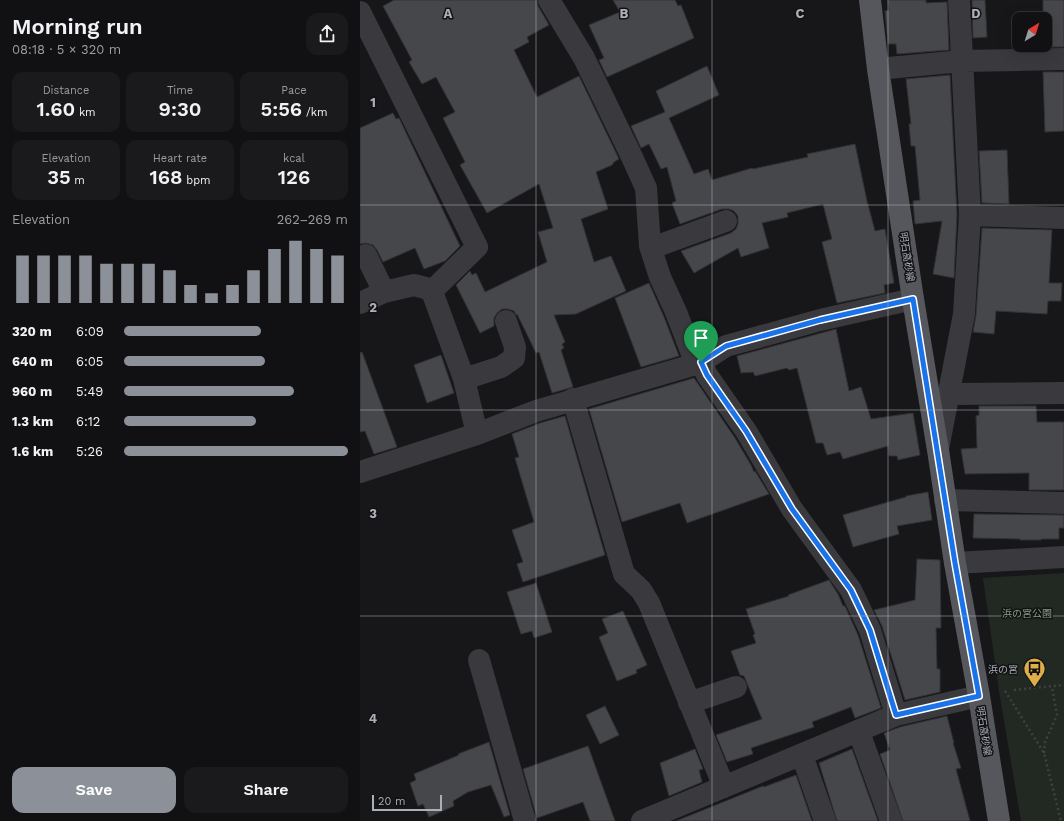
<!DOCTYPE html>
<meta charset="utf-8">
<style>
:root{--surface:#111113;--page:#1a1a1c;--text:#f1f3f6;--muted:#9c9da0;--line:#303133;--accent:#8c9099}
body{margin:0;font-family:"Work Sans","Noto Sans JP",sans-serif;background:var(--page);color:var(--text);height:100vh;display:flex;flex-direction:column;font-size:15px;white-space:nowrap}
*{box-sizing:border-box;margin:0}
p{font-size:13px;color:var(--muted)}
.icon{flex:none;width:22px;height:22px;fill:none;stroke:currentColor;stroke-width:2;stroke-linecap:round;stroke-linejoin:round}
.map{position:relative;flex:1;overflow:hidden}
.details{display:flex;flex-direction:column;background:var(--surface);width:360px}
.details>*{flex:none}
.needle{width:26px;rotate:38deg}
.tools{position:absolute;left:652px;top:12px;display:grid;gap:8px}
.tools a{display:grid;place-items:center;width:40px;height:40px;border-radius:8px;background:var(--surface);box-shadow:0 4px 16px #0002,0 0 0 1px var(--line);font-size:20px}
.scale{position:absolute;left:12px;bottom:10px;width:70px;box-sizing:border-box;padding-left:4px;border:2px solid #abafb7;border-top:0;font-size:11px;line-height:14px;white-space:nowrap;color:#abafb7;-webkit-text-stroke:3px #121214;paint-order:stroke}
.pin{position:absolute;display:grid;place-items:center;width:34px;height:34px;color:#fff;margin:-41px -17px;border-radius:50% 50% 50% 0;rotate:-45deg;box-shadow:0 0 4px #0007}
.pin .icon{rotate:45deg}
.round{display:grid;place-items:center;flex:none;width:42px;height:42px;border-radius:12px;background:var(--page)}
.summary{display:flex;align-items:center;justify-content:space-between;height:68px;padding:0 12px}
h1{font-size:22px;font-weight:600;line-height:30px}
.figures{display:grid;grid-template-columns:repeat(3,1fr);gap:6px;height:68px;padding:4px 12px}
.figures div{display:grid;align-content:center;border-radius:10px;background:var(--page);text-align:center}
.figures b{font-size:20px;font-weight:600}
.figures small{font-size:11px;font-weight:400}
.figures p{font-size:11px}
.chart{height:112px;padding:8px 12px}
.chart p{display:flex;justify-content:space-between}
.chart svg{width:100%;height:72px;margin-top:4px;stroke:var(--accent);stroke-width:6}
.button{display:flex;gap:8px;margin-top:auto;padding:8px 12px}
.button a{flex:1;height:46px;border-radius:12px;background:var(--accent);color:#fff;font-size:16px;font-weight:600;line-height:46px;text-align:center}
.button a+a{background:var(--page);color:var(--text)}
ul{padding:0 12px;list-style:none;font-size:13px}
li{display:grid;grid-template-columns:64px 48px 1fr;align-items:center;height:30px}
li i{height:10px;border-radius:5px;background:var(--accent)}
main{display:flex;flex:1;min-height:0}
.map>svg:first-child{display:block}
.green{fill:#222923}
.building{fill:#46474b;stroke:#323235}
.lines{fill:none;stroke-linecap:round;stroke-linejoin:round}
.path{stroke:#3f4045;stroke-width:2.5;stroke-dasharray:2 3;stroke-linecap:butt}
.minor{stroke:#39393e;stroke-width:22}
.major{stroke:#55575c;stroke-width:22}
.route-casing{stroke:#fff;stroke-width:8}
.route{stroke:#1a73e8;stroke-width:5}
.grid{fill:none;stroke:#abafb7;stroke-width:1;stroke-opacity:0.55}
.labels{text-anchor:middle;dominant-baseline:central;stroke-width:3;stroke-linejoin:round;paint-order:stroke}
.street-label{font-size:10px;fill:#abafb7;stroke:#121214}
.park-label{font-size:10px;fill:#84a086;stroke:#121214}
.poi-label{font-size:10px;fill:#abafb7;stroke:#121214;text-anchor:end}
.grid-label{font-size:13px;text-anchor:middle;font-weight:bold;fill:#abafb7;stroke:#121214;stroke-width:3;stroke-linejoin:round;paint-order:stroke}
</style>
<main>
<section class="details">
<div class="summary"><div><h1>Morning run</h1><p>08:18 · 5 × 320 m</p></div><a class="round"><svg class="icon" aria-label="share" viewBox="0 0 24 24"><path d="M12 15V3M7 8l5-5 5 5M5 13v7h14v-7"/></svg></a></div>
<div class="figures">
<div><p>Distance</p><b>1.60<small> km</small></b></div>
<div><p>Time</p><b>9:30</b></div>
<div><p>Pace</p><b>5:56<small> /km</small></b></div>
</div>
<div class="figures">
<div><p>Elevation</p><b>35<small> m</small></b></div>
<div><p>Heart rate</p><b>168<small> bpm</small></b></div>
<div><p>kcal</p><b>126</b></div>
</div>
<div class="chart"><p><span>Elevation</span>262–269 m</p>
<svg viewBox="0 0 160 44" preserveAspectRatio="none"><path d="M5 44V15M15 44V15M25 44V15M35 44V15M45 44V20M55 44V20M65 44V20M75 44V24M85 44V33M95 44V38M105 44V33M115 44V24M125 44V11M135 44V6M145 44V11M155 44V15"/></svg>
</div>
<ul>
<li><b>320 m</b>6:09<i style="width:61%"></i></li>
<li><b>640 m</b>6:05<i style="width:63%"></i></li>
<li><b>960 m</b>5:49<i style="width:76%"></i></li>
<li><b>1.3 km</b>6:12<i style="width:59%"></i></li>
<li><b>1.6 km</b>5:26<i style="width:100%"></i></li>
</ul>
<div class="button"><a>Save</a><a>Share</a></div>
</section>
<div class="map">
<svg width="704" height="821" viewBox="0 0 704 821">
<rect width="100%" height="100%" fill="#171719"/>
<path class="green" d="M 704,573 L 704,821 L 661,821 L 639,691 L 623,578 Z"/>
<path class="building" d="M 34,0 L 177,0 L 178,6 L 189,25 L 167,37 L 169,42 L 154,50 L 177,97 L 219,76 L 259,159 L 254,162 L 252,165 L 236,172 L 248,209 L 221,219 L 234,262 L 251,256 L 266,291 L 216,314 L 194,315 L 205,342 L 202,344 L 204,348 L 201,350 L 213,387 L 192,393 L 179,352 L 176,353 L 157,314 L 156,315 L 154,311 L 148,309 L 142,309 L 137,313 L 134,318 L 134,326 L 120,333 L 96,285 L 110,271 L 112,275 L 116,273 L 125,292 L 187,262 L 178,232 L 193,228 L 179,184 L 127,213 L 100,165 L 105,162 L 83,118 L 95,112 L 76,77 L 62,84 L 49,62 L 52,60 L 23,6 Z
M 253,0 L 315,0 L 318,6 L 321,5 L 334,38 L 247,77 L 239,60 L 244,58 L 229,25 L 260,12 Z
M 528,0 L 566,0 L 566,3 L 587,2 L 589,50 L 537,54 L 536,44 L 528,44 L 525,11 L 529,10 Z
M 612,0 L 625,0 L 627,37 L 613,38 Z
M 683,0 L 704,0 L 704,47 L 683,47 L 683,45 L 685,45 L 685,19 L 683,19 Z
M 347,66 L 359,95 L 309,118 L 334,174 L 348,169 L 352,180 L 392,168 L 393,169 L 448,157 L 447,154 L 495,144 L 507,201 L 515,231 L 525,229 L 534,283 L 524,285 L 525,293 L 477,303 L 462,242 L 472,239 L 463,204 L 427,213 L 428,217 L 402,223 L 409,248 L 381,257 L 378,248 L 334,273 L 321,251 L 371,233 L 376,229 L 378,224 L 378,216 L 374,211 L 369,209 L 362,209 L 320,224 L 312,203 L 316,201 L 307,167 L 301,169 L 289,144 L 281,148 L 271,126 L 305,112 L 296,91 Z
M 683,72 L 704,72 L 704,131 L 685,132 Z
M 590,75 L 597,215 L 594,278 L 573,274 L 582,221 L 555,224 L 553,201 L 560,200 L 555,146 L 551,146 L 549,124 L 551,124 L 546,79 Z
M 33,113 L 36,119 L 39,118 L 100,246 L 85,261 L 64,269 L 55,248 L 23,262 L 17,250 L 13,245 L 6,243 L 0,244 L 0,128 Z
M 647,150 L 649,204 L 622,203 L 619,151 Z
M 622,228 L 692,230 L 689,283 L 702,283 L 701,301 L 688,301 L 687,314 L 636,311 L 634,334 L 613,332 L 616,315 Z
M 289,283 L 304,317 L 319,356 L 281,367 L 255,298 Z
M 476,329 L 489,391 L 501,387 L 511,419 L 553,413 L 560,455 L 538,460 L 537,456 L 529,456 L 528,446 L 483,459 L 480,452 L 467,455 L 463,443 L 456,443 L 437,368 L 429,370 L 427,368 L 395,376 L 393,372 L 381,373 L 377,356 Z
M 2,352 L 37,447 L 14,454 L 5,431 L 0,432 L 0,353 Z
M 81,355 L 94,393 L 67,403 L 54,365 Z
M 334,378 L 375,438 L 391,465 L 394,472 L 395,471 L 409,494 L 327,523 L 320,503 L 262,522 L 229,409 Z
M 619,406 L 676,406 L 677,422 L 704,422 L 704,490 L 669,490 L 669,473 L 605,474 L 601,449 L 617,448 L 616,416 L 619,415 Z
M 205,416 L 245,555 L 163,582 L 157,564 L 163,562 L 152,530 L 174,522 L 155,458 L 159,457 L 152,434 L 180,423 Z
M 568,492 L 572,520 L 537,526 L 539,534 L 493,547 L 483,515 L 546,497 L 546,496 Z
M 614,514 L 704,515 L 704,528 L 699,528 L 699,539 L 681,539 L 681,540 L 660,540 L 660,539 L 613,538 Z
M 557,559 L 580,560 L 581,628 L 576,628 L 577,669 L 580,669 L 580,692 L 545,700 L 522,626 L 514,610 L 555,600 Z
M 469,580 L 478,594 L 483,606 L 485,606 L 498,635 L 521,708 L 495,718 L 491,707 L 452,722 L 454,727 L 391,748 L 393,754 L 367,762 L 356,735 L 402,719 L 384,676 L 380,675 L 371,651 L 396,643 L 393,635 L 395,634 L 386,609 L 429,596 L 428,595 Z
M 176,583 L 192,632 L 174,638 L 172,631 L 161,634 L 147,592 Z
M 263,611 L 287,665 L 276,670 L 277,673 L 257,681 L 239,637 L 248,633 L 242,619 Z
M 245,706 L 259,735 L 240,744 L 226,715 Z
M 587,716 L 594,743 L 593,743 L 601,768 L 596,769 L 610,821 L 543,821 L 520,754 L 530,750 L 524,733 L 540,727 Z
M 129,742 L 150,815 L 144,817 L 131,785 L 108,792 L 93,801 L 94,806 L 69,817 L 63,804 L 58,806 L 50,783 L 56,780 L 54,774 L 99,755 L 98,754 Z
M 228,746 L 255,821 L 230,821 L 223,802 L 177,818 L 163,769 Z
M 335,749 L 343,769 L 339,770 L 342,782 L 309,796 L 300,763 Z
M 492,749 L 518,821 L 477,821 L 459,763 Z
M 436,775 L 452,821 L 316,821 L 403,786 L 404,787 Z"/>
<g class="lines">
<path class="path" d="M 654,690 L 704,685
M 645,691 L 684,753 L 701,821
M 684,753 L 685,742 L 697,715 L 692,687"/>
<path class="minor" d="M 189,0 L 224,58 L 272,157 L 286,188 L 290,246 L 300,277 L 316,312 L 336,364
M 0,12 L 117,247 L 73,290 L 74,297 L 104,379 L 117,434
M 518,69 L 602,61 L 704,59
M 610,215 L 704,218
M 290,246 L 300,245 L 366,221
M 6,255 L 24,292
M 0,303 L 24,292 L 54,285 L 73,290
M 341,362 L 347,375 L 386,431 L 432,509 L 491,590 L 510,630 L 536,715
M 104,379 L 141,367 L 154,358 L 155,347 L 146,321
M 589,394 L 704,393
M 213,399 L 264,574 L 281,590 L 289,603 L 364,787
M 578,449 L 604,314 L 610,215 L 599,0
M 0,472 L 117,434 L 176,411 L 336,364 L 341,362 L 366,346 L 460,320 L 553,299
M 585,500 L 704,503
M 595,563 L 704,557
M 119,660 L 165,821
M 329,703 L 376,687
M 499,732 L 531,821
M 442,755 L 465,821
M 282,821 L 536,715 L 619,696"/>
<path class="major" d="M 510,0 L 518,69 L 553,299 L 578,450 L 595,563 L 619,696 L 639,821"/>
</g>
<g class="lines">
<defs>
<path id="route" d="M 553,299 L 595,563 L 619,696 L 536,715 L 510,630 L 491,590 L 432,509 L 386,431 L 347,375 L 341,362 L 366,346 L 460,320 Z"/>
</defs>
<use href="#route" class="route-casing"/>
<use href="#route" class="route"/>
</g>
<path class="grid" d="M 176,0 L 176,821M 352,0 L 352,821M 528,0 L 528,821M 0,205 L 704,205M 0,410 L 704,410M 0,616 L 704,616"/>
<defs>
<symbol id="bus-pin" viewBox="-11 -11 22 30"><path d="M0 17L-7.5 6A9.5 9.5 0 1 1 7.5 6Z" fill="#dfae49" stroke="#121214"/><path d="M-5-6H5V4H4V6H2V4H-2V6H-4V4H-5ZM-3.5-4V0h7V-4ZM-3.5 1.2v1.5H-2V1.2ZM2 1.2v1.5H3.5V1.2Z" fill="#111"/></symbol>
</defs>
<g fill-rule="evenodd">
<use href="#bus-pin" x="662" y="656" width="25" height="34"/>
</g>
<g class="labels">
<g class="street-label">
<text transform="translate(547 257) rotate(81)">明石高砂線</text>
<text transform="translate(624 731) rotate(81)">明石高砂線</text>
</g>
<g class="park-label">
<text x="667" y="613">浜の宮公園</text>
</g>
<g class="poi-label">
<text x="658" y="669">浜の宮</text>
</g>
</g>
<g class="grid-label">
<text x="88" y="18">A</text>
<text x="264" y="18">B</text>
<text x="440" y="18">C</text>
<text x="616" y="18">D</text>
<text x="13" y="107">1</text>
<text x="13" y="312">2</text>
<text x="13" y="518">3</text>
<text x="13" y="723">4</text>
</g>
</svg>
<div class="tools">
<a><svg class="needle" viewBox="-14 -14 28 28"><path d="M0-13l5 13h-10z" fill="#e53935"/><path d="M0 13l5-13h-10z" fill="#9c9da0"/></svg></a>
</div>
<div class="scale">20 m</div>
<div class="pin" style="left:341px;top:362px;background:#1e9e55"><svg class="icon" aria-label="arrive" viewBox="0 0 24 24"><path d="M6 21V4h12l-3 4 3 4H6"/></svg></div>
</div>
</main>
